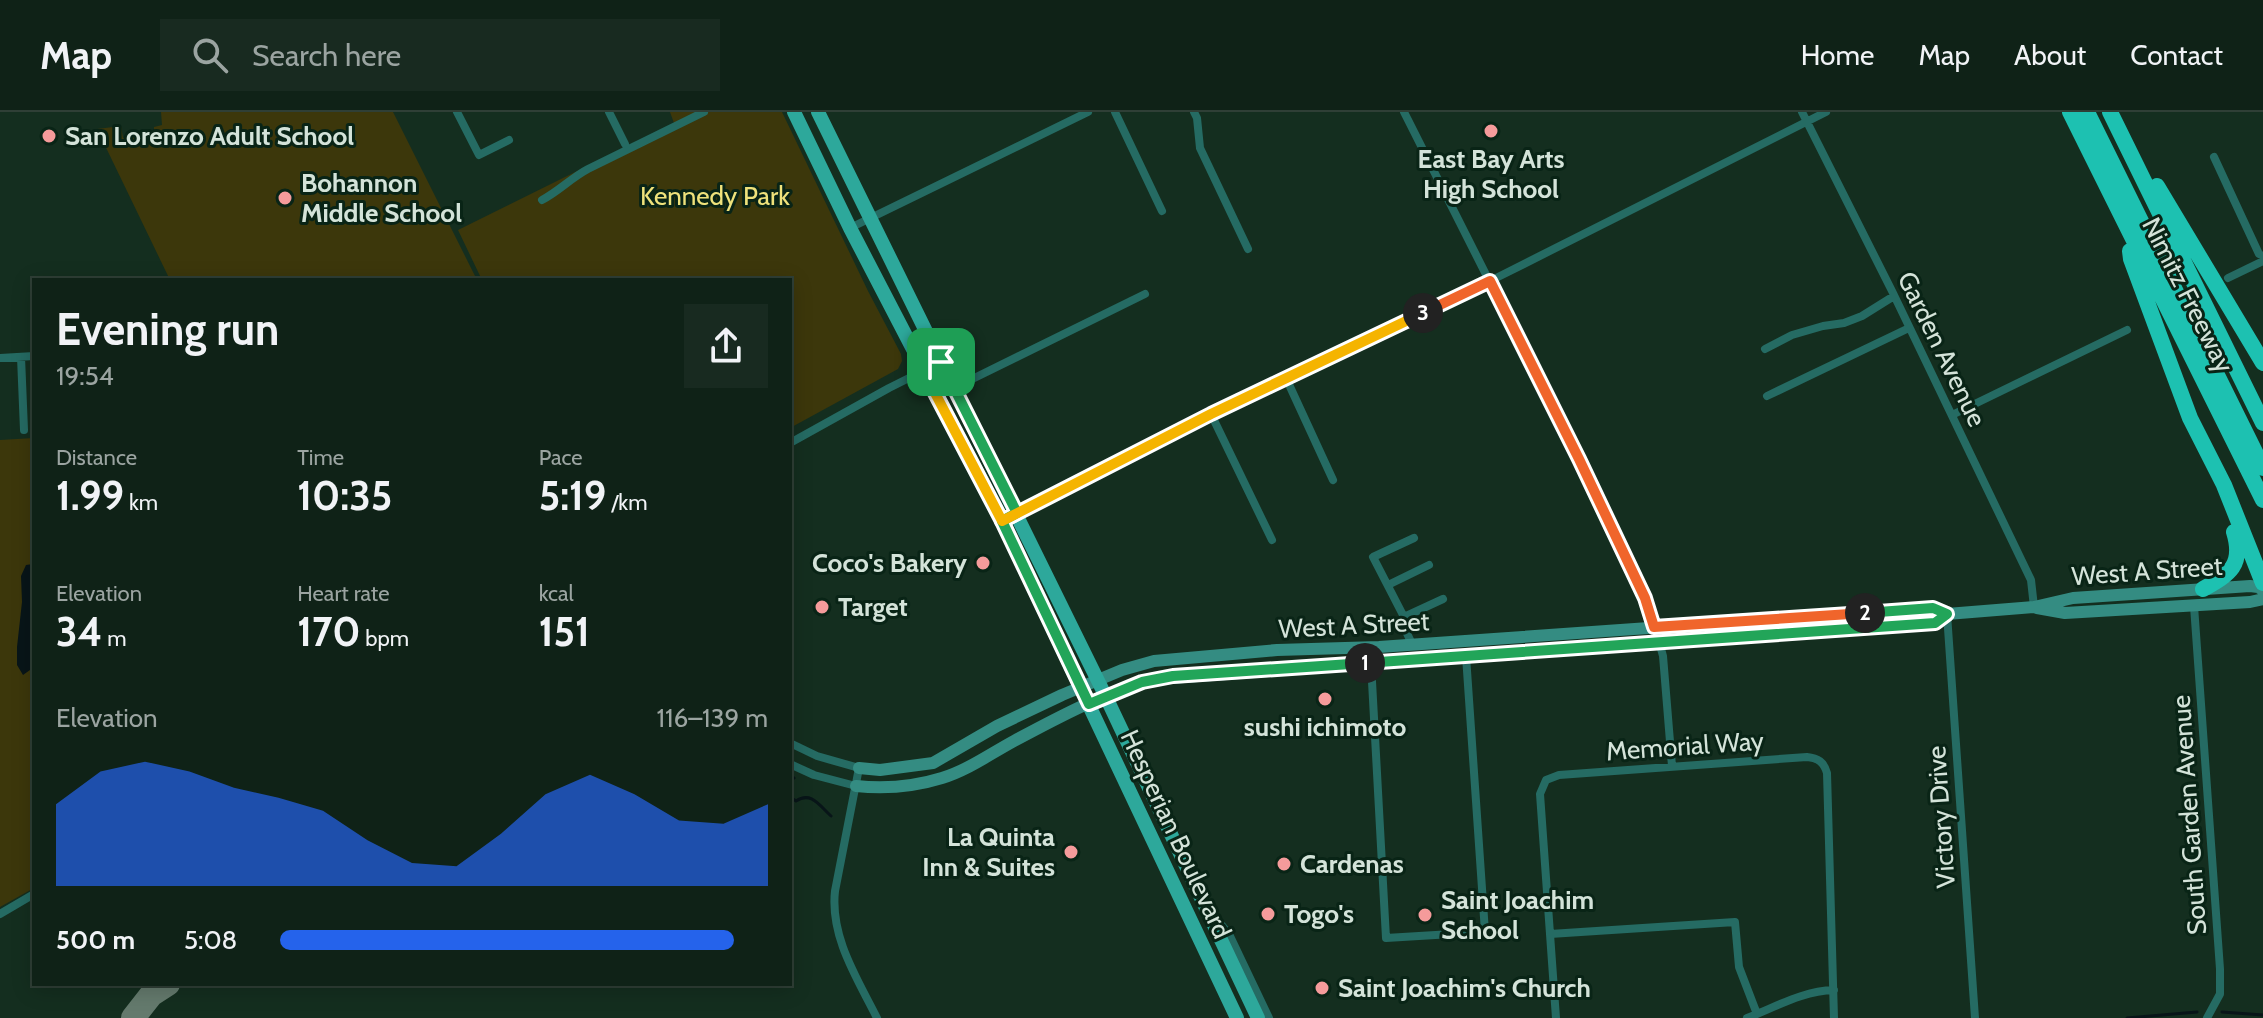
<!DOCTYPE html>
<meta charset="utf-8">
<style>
:root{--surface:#0f2217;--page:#182a20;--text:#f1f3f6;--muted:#9ba4a1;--line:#2f3f36;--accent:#2563eb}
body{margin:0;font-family:Cabin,sans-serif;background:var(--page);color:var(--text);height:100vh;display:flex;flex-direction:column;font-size:30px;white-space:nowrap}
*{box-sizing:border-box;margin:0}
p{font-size:26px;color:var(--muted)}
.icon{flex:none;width:44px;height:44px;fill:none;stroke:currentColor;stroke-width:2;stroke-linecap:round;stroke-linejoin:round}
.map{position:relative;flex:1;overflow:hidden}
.side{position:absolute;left:32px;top:166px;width:760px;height:708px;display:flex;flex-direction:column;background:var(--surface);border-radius:0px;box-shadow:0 4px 20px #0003,0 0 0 2px var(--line)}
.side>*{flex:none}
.pin{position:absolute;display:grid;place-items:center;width:68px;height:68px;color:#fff;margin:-34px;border-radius:16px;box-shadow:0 4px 12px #0006}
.km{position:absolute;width:40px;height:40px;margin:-20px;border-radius:50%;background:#222;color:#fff;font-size:22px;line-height:40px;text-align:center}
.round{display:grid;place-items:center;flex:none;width:84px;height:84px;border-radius:0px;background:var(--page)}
.head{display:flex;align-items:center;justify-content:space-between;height:136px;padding:0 24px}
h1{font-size:44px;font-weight:700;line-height:60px}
.figures{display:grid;grid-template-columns:repeat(3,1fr);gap:12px;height:136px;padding:8px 24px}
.figures div{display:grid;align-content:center}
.figures b{font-size:40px;font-weight:700}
.figures small{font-size:22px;font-weight:400}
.figures p{font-size:22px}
.chart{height:224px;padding:16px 24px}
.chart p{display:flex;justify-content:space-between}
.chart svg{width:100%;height:144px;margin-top:8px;fill:var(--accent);opacity:.7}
ul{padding:0 24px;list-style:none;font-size:26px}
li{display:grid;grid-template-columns:128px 96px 1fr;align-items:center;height:60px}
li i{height:20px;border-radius:10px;background:var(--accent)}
header{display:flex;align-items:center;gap:48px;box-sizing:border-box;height:112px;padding:0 40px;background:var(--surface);border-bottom:2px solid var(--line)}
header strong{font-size:38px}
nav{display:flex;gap:44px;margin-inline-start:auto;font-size:28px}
.search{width:560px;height:72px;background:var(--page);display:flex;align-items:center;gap:20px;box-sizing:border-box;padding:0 28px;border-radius:0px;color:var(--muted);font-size:30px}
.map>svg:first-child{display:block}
.green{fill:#3c370b}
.water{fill:#081518}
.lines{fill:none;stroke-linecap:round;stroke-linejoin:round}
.stream{stroke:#081518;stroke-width:3}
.taxiway{stroke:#647a6d;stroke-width:24}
.street{stroke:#256b63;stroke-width:8}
.secondary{stroke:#348c82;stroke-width:12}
.primary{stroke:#2da89b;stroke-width:14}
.highway{stroke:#1dc1b1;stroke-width:16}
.split-1-casing{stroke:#fff;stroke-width:16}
.split-2-casing{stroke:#fff;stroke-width:16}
.split-3-casing{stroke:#fff;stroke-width:16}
.split-4-casing{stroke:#fff;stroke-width:16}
.split-1{stroke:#22a559;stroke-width:10}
.split-2{stroke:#22a559;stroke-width:10}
.split-3{stroke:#f0652b;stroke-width:10}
.split-4{stroke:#f5b400;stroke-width:10}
.poi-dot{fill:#f59b9b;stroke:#092416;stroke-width:3}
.labels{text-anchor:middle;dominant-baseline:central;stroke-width:6;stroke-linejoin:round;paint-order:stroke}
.poi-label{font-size:26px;font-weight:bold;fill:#d4e3d9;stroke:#092416;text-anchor:start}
.park-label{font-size:26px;fill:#efe27b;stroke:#092416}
.street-label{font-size:26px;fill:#d4e3d9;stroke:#092416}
</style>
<header>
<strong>Map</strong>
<div class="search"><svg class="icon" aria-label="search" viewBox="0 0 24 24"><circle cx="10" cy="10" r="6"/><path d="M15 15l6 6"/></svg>Search here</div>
<nav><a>Home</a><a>Map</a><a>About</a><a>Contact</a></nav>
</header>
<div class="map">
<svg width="2263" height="906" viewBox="0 0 2263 906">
<rect width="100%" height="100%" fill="#142e1f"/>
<path class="green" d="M 161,0 L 393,0 L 477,168 L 170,168 L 97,17 L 121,14 L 123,26 L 154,22 L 154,15 L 162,13 Z
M 670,0 L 782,0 L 868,179 L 901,242 L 902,249 L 898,257 L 790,316 L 790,168 L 482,168 L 458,118 L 674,11 Z
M 34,326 L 34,776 L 0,795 L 0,328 Z"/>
<path class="water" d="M 33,452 L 34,547 L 30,558 L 23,563 L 17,553 L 17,535 L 22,490 L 21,464 L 26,453 Z"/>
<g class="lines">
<path class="stream" d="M 790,667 L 794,666
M 790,685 L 796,689 C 811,679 819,693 831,704
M 2222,900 L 2263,903
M 2127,906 L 2197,900"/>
<path class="taxiway" d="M 133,906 L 151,883 L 168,872"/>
<path class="street" d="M 457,0 L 479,43 L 509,28
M 609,0 L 625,32
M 1115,0 L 1162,99
M 1194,0 L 1197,6 L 1200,36 L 1248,137
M 1404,0 L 1579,347 L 1649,494 L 1663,544 L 1672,654
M 1802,0 L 1892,179 L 2031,468 L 2034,495
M 2214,45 L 2259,142 L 2263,144
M 542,88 C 559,79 571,66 588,57 L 704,0
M 850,116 L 1088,0
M 2228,166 L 2263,149
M 1765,237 L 1792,223 L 1823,214 L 1844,211 L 1862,204 L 1894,184
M 21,245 L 24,318
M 0,246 L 34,244
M 1286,266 L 1333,368
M 954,276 L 1145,182
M 1767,284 L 1909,216
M 1211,302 L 1272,428
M 1952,303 L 2127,218
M 790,331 L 889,276 L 941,250
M 1002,409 L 1211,302 L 1498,165 L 1826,0
M 1388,473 L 1429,453
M 2194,494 L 2220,857 L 2220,882 L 2207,906
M 1947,502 L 1975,906
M 1404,505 L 1443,487
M 1412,532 L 1404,515 L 1404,505 L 1373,445 L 1414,426
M 1371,551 L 1386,826 L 1485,820 L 1466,544
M 790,631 L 817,644 L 859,656 L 835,779 C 830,825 857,866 877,906
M 790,652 L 814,663 L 856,674
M 0,802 L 34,782
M 1215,805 L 1229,822 L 1269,906
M 1550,822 L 1735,810 L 1739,855 L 1757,902
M 1556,906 L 1540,682 L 1546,668 L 1559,663 L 1807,645 C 1818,646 1824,650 1827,661 L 1834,906
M 1747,906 C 1776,895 1802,879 1834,878"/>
<path class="secondary" d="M 2037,496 L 2065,501 L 2250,490 L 2263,487
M 859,656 L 880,658 L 933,651 L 997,614 L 1062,583 L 1122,558 L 1154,549 L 1277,538 L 1379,535 L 1933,496 L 1947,502 L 2034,495 L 2073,486 L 2250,474 L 2258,475 L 2263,478
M 856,674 C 885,677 913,675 942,666 C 968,658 990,642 1014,629 C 1055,607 1111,577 1156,567 L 1935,511 L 1947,502"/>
<path class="primary" d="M 794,0 L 850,116 L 997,399 L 1237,906
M 818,0 L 1106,585 L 1258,906"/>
<path class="highway" d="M 2070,0 L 2263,388
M 2087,0 L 2263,356
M 2110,0 L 2263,311
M 2157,74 L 2263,251
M 2130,139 L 2131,147 L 2190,306 L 2224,373 L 2263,471
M 2203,477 C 2230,462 2244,453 2234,420"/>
</g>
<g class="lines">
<defs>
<path id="split-1" d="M 941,250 L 1017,401 L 1002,409 L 1089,592 L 1142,570 L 1173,564 L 1365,551"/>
<path id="split-2" d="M 1365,551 L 1935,511 L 1947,502 L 1933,496 L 1865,501"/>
<path id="split-3" d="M 1423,201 L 1490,169 L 1579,347 L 1645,486 L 1654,515 L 1865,501"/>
<path id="split-4" d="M 941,250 L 923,258 L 1002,409 L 1211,302 L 1423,201"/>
</defs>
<use href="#split-1" class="split-1-casing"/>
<use href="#split-2" class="split-2-casing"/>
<use href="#split-3" class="split-3-casing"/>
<use href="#split-4" class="split-4-casing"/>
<use href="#split-1" class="split-1"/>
<use href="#split-2" class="split-2"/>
<use href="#split-3" class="split-3"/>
<use href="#split-4" class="split-4"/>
</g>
<g class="poi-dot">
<circle cx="1491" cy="19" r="8"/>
<circle cx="49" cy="24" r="8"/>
<circle cx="285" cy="86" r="8"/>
<circle cx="983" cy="451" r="8"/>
<circle cx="822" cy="495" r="8"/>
<circle cx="1325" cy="587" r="8"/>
<circle cx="1071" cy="740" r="8"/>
<circle cx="1284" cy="752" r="8"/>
<circle cx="1268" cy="802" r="8"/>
<circle cx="1425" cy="803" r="8"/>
<circle cx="1322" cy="876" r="8"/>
</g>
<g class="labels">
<g class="poi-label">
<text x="65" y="24">San Lorenzo Adult School</text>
<text x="1491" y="47" text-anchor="middle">East Bay Arts<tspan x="1491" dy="30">High School</tspan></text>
<text x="301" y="71">Bohannon<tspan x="301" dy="30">Middle School</tspan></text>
<text x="967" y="451" text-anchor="end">Coco's Bakery</text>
<text x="838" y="495">Target</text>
<text x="1325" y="615" text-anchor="middle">sushi ichimoto</text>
<text x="1055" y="725" text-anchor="end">La Quinta<tspan x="1055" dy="30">Inn &amp; Suites</tspan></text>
<text x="1300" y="752">Cardenas</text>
<text x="1441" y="788">Saint Joachim<tspan x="1441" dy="30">School</tspan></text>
<text x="1284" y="802">Togo's</text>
<text x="1338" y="876">Saint Joachim's Church</text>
</g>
<g class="park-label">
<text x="715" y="84">Kennedy Park</text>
</g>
<g class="street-label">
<text transform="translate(2188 183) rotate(63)">Nimitz Freeway</text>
<text transform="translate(1942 237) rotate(64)">Garden Avenue</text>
<text transform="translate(2147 459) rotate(-4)">West A Street</text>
<text transform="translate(1354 513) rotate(-3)">West A Street</text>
<text transform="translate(1685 634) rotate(-4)">Memorial Way</text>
<text transform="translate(2189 703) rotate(-94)">South Garden Avenue</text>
<text transform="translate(1941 705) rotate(-94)">Victory Drive</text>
<text transform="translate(1176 722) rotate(65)">Hesperian Boulevard</text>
</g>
</g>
</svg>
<div class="pin" style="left:941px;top:250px;background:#1e9e55"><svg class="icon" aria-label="arrive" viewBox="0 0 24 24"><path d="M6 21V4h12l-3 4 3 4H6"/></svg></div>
<b class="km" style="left:1365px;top:551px">1</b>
<b class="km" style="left:1865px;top:501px">2</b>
<b class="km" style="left:1423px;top:201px">3</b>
<section class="side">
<div class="head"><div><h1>Evening run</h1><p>19:54</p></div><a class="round"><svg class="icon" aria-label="share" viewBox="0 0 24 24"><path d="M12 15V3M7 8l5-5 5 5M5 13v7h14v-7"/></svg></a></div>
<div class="figures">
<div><p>Distance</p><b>1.99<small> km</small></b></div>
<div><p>Time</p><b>10:35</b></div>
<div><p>Pace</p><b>5:19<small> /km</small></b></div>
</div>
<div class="figures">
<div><p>Elevation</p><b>34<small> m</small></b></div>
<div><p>Heart rate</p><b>170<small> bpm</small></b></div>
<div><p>kcal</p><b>151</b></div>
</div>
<div class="chart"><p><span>Elevation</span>116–139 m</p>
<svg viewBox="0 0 160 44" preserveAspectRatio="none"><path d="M0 44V19L10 9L20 6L30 9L40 14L50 17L60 21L70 30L80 37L90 38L100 28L110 16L120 10L130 16L140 24L150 25L160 19V44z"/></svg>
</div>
<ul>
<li><b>500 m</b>5:08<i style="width:93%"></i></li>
</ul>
</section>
</div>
